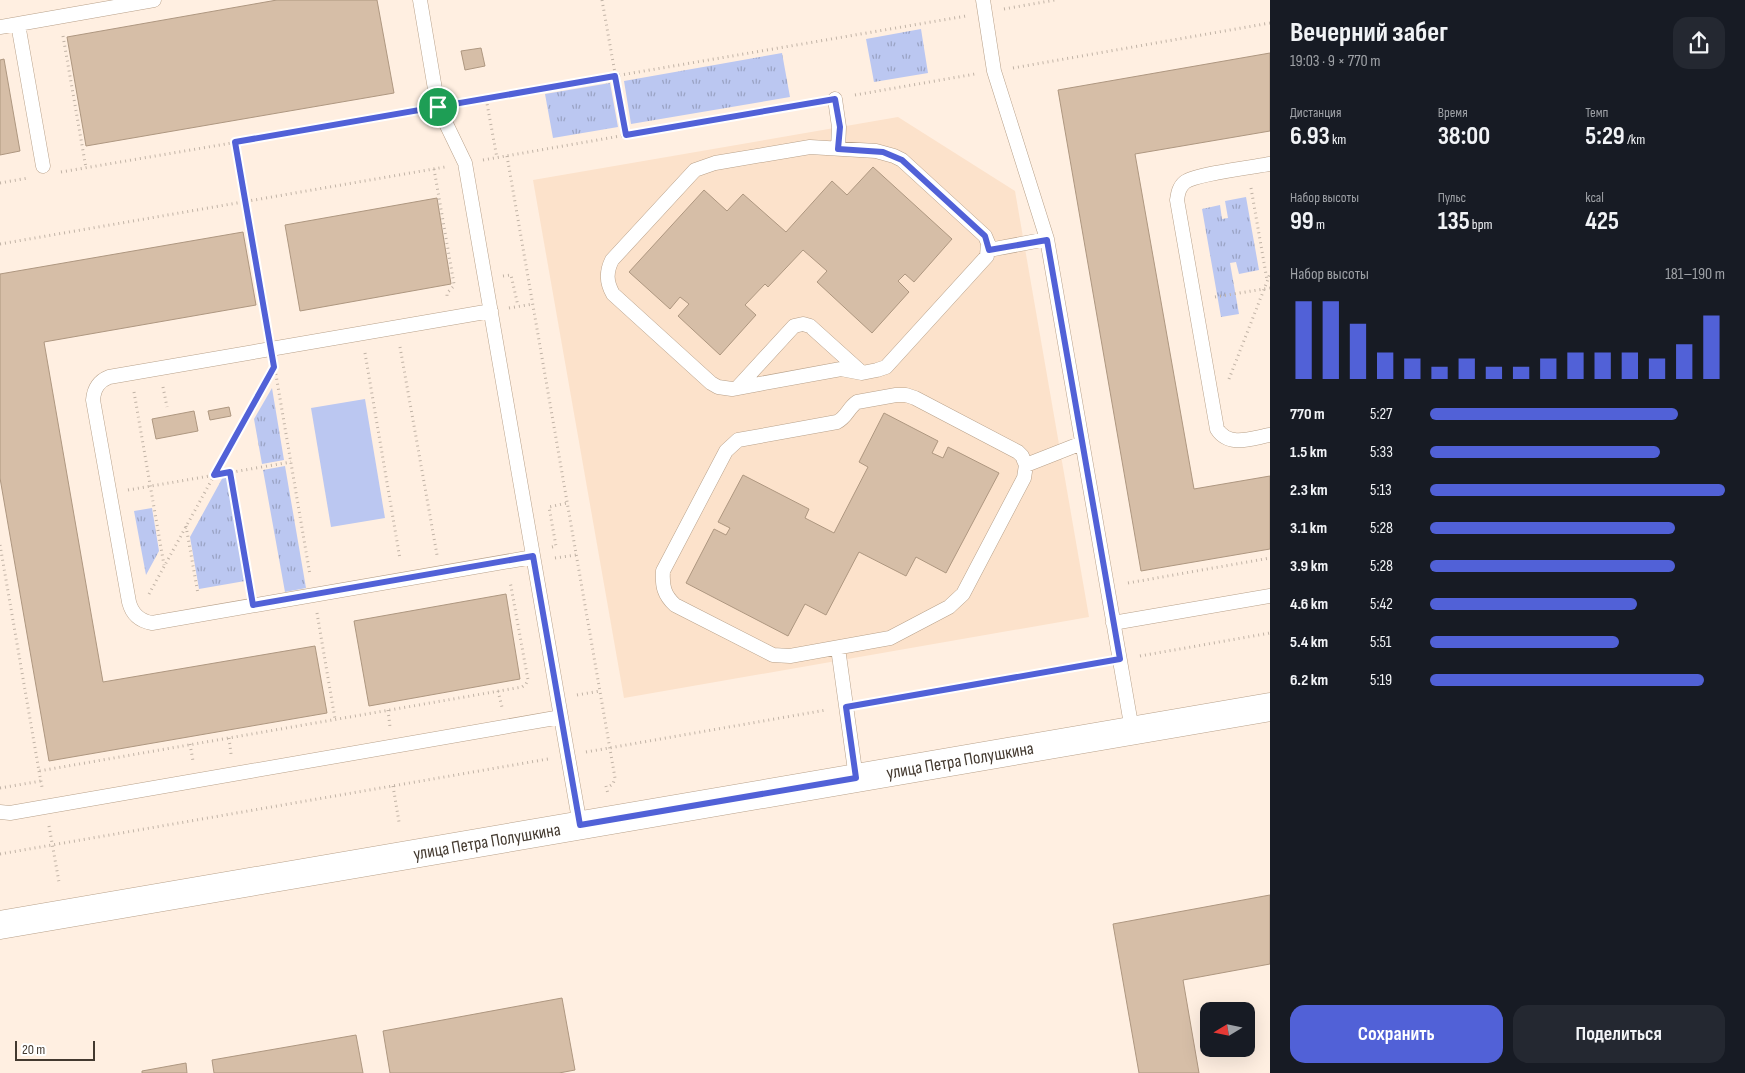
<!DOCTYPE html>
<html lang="ru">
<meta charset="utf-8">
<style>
:root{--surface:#171b24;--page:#242831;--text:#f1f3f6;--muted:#9ea1a6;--accent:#5161d7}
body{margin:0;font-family:"Sofia Sans Condensed",sans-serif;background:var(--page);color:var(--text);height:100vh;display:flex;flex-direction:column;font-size:19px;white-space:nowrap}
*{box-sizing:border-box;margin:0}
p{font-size:16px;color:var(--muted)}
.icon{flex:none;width:28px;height:28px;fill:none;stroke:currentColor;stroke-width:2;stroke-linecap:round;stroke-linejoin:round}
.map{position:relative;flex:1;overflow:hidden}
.panel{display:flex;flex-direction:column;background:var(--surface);width:475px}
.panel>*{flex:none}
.needle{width:32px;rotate:260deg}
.buttons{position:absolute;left:1200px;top:1002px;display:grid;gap:10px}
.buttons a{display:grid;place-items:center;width:55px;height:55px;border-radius:10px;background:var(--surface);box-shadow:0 5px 20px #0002;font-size:25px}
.scale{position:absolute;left:15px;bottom:12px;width:80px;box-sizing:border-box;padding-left:5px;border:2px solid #43392f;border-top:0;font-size:14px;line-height:18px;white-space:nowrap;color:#43392f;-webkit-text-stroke:4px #fff;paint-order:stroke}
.pin{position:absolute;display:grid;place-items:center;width:42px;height:42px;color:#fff;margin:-21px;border:2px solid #fff;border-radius:50%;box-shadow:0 1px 5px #0007}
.round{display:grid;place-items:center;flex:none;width:52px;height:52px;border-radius:15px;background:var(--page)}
.overview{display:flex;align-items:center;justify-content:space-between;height:85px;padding:0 20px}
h1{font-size:28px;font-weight:700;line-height:38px}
.figures{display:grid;grid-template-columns:repeat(3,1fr);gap:8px;height:85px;padding:5px 20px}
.figures div{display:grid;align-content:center}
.figures b{font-size:25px;font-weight:700}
.figures small{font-size:14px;font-weight:400}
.figures p{font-size:14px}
.chart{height:140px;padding:10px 20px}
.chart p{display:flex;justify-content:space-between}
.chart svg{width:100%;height:90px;margin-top:5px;stroke:var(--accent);stroke-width:6}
.button{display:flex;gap:10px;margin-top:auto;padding:10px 20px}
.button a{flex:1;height:58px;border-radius:15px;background:var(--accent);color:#fff;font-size:20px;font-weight:700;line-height:58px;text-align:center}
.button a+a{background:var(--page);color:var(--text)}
ul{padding:0 20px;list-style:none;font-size:16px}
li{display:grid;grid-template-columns:80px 60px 1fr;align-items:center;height:38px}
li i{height:12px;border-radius:6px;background:var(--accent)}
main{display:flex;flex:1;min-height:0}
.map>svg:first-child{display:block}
.built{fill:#fce2cb}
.grass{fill:#bbc7f1}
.park{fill:url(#park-tufts)}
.building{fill:#d6bea7;stroke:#ae9780}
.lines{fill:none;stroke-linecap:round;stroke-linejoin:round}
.lane-casing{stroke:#b8a18a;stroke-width:15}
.street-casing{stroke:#b8a18a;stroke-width:29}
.path{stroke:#c1b3a6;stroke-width:3;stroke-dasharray:1 4;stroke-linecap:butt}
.lane{stroke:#fff;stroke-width:14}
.street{stroke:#fff;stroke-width:28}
.route-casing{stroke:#fff;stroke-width:10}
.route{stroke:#5161d7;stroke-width:6}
.labels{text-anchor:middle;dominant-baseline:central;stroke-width:4;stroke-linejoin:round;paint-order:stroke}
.street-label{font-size:18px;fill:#43392f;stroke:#fff}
</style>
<main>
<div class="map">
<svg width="1270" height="1073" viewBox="0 0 1270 1073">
<defs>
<pattern id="park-tufts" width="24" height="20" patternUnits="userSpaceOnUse" patternTransform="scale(1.25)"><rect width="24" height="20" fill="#bbc7f1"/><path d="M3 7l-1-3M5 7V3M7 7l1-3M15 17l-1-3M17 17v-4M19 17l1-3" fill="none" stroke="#9aa3c4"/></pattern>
</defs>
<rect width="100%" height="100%" fill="#ffefe1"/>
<path class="built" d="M 898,117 L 1015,191 L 1089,617 L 624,698 L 533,180 Z"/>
<path class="grass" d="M 365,399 L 385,518 L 331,527 L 311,408 Z"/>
<path class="park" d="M 921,29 L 928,73 L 874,82 L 866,39 Z
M 782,53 L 790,97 L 631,124 L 624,81 Z
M 610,83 L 618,127 L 553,138 L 545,94 Z
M 1246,197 L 1259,270 L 1239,274 L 1236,262 L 1230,263 L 1239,314 L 1221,317 L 1202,209 L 1220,205 L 1222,219 L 1228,218 L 1225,201 Z
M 272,388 L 284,460 L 262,464 L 254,419 Z
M 285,466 L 306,588 L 285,592 L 263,470 Z
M 227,476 L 245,581 L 199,589 L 190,537 L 223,477 Z
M 152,508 L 159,551 L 146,575 L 134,511 Z"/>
<path class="building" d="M 277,0 L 377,0 L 394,93 L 86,146 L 67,37 Z
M 481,48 L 485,66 L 465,70 L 461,51 Z
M 1270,53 L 1270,131 L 1135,154 L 1194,489 L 1270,476 L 1270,549 L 1141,571 L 1058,90 Z
M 4,59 L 20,151 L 0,155 L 0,60 Z
M 873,167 L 952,239 L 914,282 L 905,274 L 898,281 L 909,292 L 872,333 L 817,282 L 827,271 L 803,250 L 768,287 L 765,284 L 745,305 L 756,315 L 720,355 L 678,316 L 689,304 L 680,297 L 670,309 L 629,272 L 704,190 L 727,211 L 743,194 L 786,232 L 832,181 L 847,195 Z
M 437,198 L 451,284 L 300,311 L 285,225 Z
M 243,232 L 256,305 L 44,342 L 92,619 L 103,682 L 315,646 L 327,713 L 49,761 L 0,478 L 0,274 Z
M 229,407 L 231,416 L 210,420 L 208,411 Z
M 194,411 L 198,431 L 156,439 L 152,419 Z
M 884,413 L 938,441 L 932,453 L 943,458 L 948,447 L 999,473 L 946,573 L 916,557 L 906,576 L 859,552 L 826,615 L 805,604 L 788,636 L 686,583 L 714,529 L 726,535 L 730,528 L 718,522 L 743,475 L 809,509 L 805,518 L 834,533 L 868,467 L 859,462 Z
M 506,594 L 520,679 L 369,706 L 354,621 Z
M 1270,895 L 1270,964 L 1183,980 L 1199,1073 L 1139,1073 L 1113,924 Z
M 562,998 L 575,1070 L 559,1073 L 390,1073 L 383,1031 Z
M 356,1035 L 363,1073 L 214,1073 L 212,1060 Z
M 186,1063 L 187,1073 L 142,1073 L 142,1071 Z"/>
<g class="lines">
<defs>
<path id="lane" d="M 983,0 L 994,71 L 1047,239 L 1132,730
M 0,27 L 18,24
M 835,99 L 839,127 L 838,149
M 810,147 L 876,151 L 894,156 L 902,160 L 985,236 L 988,243 L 987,256 L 886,367 L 877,370 L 862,373 L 841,369 L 732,389 L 718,387 L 711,383 L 613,294 C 606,282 606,272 612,260 L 695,170 L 715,163 Z
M 1270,164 C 1253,167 1196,174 1185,182 C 1179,187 1178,193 1177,200 L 1217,429 C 1229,448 1252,438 1270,435
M 43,166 L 18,24 L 154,0
M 989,250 L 1047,239
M 491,311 L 109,377 C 99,381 94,388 93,400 L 129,602 C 132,614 140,621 152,623 L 533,557
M 738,387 L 794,326 L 803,324 L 810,326 L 860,371
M 1026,465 L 1022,456 L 1018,452 L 915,398 L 906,395 L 896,395 L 857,402 C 848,408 847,417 837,422 L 738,440 L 726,451 L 663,571 C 662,586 664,595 675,605 L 773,655 L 790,656 L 890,638 L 949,607 L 963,594 L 1024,478 L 1026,465 L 1082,443
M 1113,623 L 1270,596
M 838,648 L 856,778
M 561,717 L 580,825
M 0,812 L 10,813 L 561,717 L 465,163 L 438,107 L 420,0"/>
<g id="street">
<path id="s1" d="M 0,925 L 1270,707"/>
</g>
</defs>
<use href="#lane" class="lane-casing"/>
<use href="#street" class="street-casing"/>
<path class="path" d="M 602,0 L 626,135
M 1004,9 L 1055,0
M 63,36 L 86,168
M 1013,68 L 1270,23
M 855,95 L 975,74
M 486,98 L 966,16
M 458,104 L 486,98 L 497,158
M 235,142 L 268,329
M 507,156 L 615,778 L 613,784 L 610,786
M 483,160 L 815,102
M 434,169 L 454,284 L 453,287 L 447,293 L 447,297
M 61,172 L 420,111
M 0,183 L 28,178
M 1251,188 L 1267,280
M 0,244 L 445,167
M 503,276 L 511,275 L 518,306
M 1215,297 L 1270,288
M 509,308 L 533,304
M 400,347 L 437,555
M 365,353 L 400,559
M 275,369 L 310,575
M 1229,379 L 1270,274
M 163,387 L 167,407
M 134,392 L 164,565
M 230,472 L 250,587
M 128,490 L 291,462
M 186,526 L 198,594
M 0,545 L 39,771 L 522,687 L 526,684 L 528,680 L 510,581
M 552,547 L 556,546 L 549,507 L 567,503
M 555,558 L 576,555
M 1128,583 L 1270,558
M 149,594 L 272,370
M 317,613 L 335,719
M 1140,656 L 1270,633
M 498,691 L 502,707
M 577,695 L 600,691
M 867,703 L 1099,663
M 388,710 L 390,727
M 229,738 L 231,754
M 190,744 L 193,761
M 586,752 L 826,710
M 39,771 L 42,787
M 393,786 L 399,822
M 606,786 L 608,794
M 0,788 L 41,781
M 49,826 L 59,882
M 0,854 L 548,759"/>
<use href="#lane" class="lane"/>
<use href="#street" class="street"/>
</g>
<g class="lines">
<defs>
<path id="route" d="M 615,76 L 626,135 L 835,99 L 840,127 L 838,149 L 883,152 L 902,160 L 985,236 L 989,250 L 1047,240 L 1120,659 L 846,707 L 856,778 L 580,825 L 533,556 L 253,605 L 230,472 L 214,475 L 274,367 L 235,142 Z"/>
</defs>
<use href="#route" class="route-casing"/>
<use href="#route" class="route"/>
</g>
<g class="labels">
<g class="street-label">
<text stroke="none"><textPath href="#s1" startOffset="974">улица Петра Полушкина</textPath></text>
<text stroke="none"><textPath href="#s1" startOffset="494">улица Петра Полушкина</textPath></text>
</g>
</g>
</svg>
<div class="buttons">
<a><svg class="needle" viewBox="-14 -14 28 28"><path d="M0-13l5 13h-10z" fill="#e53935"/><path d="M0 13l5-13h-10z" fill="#9ea1a6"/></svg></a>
</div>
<div class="scale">20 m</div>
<div class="pin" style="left:438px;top:107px;background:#1e9e55"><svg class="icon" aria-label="arrive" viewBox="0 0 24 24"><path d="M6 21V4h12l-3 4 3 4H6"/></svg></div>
</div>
<section class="panel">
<div class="overview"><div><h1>Вечерний забег</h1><p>19:03 · 9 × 770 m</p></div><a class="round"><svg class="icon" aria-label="share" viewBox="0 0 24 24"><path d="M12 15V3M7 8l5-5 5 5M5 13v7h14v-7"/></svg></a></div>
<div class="figures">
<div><p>Дистанция</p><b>6.93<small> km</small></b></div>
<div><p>Время</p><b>38:00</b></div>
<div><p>Темп</p><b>5:29<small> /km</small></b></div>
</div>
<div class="figures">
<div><p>Набор высоты</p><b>99<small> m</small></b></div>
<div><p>Пульс</p><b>135<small> bpm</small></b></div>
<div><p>kcal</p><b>425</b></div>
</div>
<div class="chart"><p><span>Набор высоты</span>181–190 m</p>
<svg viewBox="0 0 160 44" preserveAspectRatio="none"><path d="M5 44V6M15 44V6M25 44V17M35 44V31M45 44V34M55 44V38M65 44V34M75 44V38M85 44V38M95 44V34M105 44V31M115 44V31M125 44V31M135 44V34M145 44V27M155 44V13"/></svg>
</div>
<ul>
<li><b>770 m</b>5:27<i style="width:84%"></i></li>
<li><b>1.5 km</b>5:33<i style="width:78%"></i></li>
<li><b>2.3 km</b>5:13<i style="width:100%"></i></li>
<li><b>3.1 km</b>5:28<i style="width:83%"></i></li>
<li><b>3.9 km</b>5:28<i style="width:83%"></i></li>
<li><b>4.6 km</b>5:42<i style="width:70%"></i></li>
<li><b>5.4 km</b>5:51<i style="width:64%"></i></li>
<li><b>6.2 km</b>5:19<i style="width:93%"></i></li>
</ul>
<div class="button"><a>Сохранить</a><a>Поделиться</a></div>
</section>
</main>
